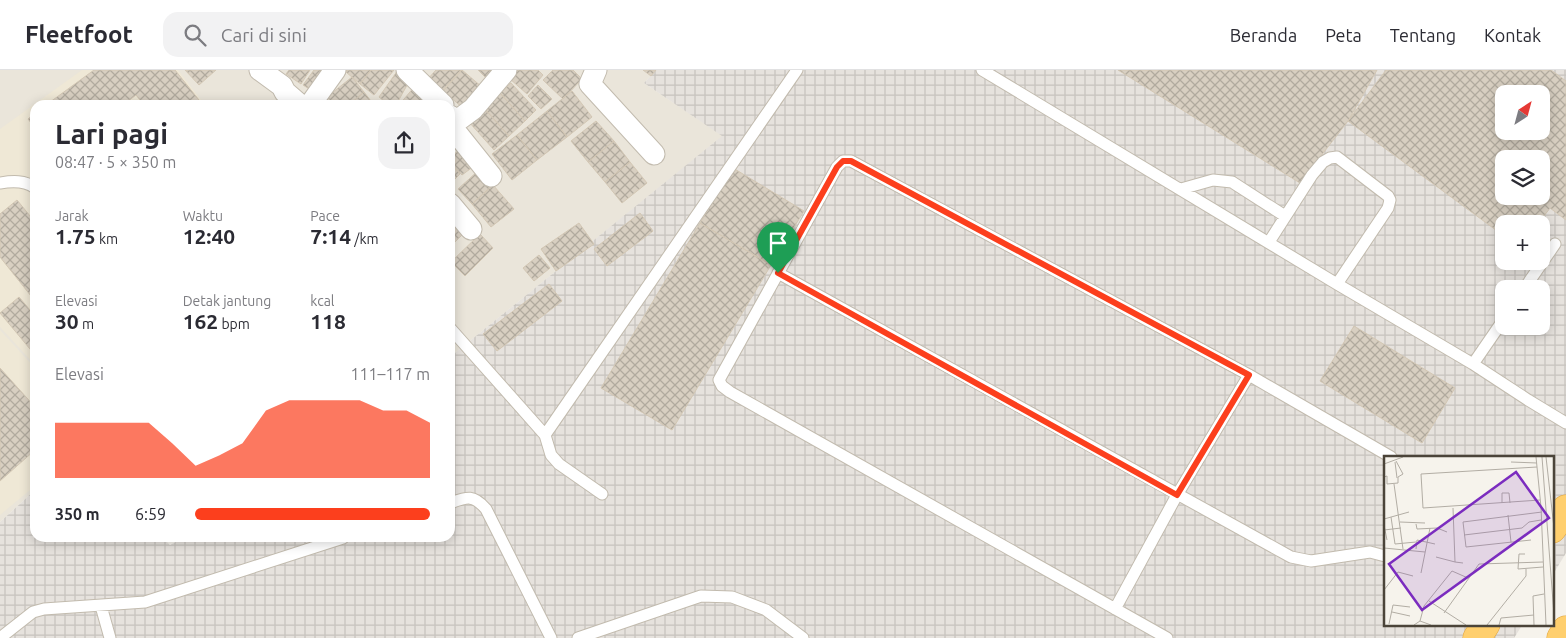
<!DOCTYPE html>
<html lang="id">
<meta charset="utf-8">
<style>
:root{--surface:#fff;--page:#f2f2f3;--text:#2b2b33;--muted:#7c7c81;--line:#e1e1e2;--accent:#fc3f1d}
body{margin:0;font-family:Ubuntu,sans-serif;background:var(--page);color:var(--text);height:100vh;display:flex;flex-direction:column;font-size:19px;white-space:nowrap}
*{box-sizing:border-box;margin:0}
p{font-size:16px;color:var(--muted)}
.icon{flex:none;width:28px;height:28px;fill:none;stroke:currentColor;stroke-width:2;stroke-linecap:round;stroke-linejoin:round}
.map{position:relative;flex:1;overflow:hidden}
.sheet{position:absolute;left:30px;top:30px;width:425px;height:442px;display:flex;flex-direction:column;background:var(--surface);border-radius:15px;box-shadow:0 2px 12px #0003}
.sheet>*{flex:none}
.needle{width:32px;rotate:36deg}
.controls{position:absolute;left:1495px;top:15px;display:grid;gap:10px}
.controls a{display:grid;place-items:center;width:55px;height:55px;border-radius:10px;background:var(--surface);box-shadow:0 2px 12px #0003;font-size:25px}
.pin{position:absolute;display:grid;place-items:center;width:42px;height:42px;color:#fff;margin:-51px -21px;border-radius:50% 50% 50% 0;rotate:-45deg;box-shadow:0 0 5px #0007}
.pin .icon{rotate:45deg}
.round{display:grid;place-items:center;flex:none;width:52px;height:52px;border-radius:15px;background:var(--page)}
.headline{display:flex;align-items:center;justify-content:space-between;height:85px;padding:0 25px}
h1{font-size:28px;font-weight:600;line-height:38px}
.figures{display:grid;grid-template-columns:repeat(3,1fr);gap:8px;height:85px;padding:5px 25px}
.figures div{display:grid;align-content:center}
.figures b{font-size:21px;font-weight:600}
.figures small{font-size:14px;font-weight:400}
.figures p{font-size:14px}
.chart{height:140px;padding:10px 25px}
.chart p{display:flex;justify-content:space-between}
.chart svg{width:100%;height:90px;margin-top:5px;fill:var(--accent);opacity:.7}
ul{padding:0 25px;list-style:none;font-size:16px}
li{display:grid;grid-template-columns:80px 60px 1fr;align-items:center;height:38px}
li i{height:12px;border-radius:6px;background:var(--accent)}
header{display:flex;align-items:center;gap:30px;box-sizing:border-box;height:70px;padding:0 25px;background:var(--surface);border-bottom:1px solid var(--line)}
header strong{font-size:24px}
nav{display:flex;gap:28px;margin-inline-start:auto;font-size:18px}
.search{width:350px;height:45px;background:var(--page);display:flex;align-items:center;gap:12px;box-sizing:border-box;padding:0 18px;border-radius:15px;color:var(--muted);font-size:19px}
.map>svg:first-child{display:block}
.residential{fill:#eae5da}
.industrial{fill:url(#industrial-grid);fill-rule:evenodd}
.education{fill:#efe8d6}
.building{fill:url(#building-cross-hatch);stroke:#d3c7b4;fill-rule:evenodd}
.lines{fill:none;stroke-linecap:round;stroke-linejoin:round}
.lane-casing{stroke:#c2bbae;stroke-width:13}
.street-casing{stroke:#c2bbae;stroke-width:23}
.highway-casing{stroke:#e0a43c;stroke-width:29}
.lane{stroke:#fff;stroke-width:11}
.street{stroke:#fff;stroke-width:21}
.highway{stroke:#ffcf6e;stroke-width:28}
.route-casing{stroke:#fff;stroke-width:10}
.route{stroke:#fc3f1d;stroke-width:6}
.inset-road{fill:none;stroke:#b2ada4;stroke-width:1}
.view{fill:#7b2cbf;fill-opacity:0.15;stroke:#7b2cbf;stroke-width:2.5}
.inset-edge{fill:none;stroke:#4b4439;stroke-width:2.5}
</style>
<header>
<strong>Fleetfoot</strong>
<div class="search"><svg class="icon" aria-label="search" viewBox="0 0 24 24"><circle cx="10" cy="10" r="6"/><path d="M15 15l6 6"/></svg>Cari di sini</div>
<nav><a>Beranda</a><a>Peta</a><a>Tentang</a><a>Kontak</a></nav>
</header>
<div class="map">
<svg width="1566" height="568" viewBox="0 0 1566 568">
<defs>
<pattern id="industrial-grid" width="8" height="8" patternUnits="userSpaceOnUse" patternTransform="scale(1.25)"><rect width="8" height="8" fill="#e6e2dd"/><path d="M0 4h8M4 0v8" fill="none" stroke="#c7c3be"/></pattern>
<pattern id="building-cross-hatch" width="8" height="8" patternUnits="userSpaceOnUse" patternTransform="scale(1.25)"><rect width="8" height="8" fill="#d8cfc1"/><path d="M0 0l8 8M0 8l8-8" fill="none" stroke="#b1aa9e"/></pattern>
</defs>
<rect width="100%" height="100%" fill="#f6f3ec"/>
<path class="residential" d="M 0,0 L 656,0 L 644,13 L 723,66 L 450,287 L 450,35 L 35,35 L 35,420 L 0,452 Z"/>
<path class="industrial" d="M 656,0 L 1566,0 L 1566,483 L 1552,506 L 1552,387 L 1385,387 L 1385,554 L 1523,554 L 1514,568 L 0,568 L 0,452 L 35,420 L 35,468 L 163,468 L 170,475 L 183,468 L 450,468 L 450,287 L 722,66 L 644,13 ZM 1504,24 L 1541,24 L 1541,61 L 1504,61 ZM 1504,89 L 1541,89 L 1541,126 L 1504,126 ZM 1504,154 L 1541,154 L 1541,191 L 1504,191 ZM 1504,219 L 1541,219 L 1541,256 L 1504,256 Z"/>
<path class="education" d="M 82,0 L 178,0 L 205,35 L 35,35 L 35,295 L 0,257 L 0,59 Z
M 0,260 L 35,298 L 35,416 L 0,445 Z"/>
<path class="building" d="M 94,0 L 175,0 L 203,35 L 144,35 L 136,25 L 123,35 L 46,35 Z
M 185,0 L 216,0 L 199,15 Z
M 289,0 L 310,0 L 301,14 L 286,4 Z
M 314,0 L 331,0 L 314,22 L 303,15 Z
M 347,0 L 371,0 L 360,14 L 346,2 Z
M 371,0 L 394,0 L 374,25 L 360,14 Z
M 398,0 L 411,8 L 396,35 L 389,35 L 379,27 Z
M 436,0 L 461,0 L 441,22 L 427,10 Z
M 462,0 L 482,17 L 463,38 L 443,21 Z
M 478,0 L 499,0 L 489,11 Z
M 516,0 L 538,0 L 543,5 L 527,24 L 509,8 Z
M 553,0 L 573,0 L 582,9 L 563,29 L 543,10 Z
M 643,0 L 656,0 L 651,6 Z
M 1118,0 L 1377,0 L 1348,51 L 1300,113 Z
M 1386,0 L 1551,0 L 1566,11 L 1566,150 L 1550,138 L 1538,154 L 1504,154 L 1504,166 L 1348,51 ZM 1504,24 L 1541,24 L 1541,61 L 1504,61 ZM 1504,89 L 1541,89 L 1541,126 L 1504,126 Z
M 352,7 L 364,22 L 349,35 L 334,35 L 327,27 Z
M 511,13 L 536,40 L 525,51 L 500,23 Z
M 538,15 L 552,29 L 541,39 L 528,26 Z
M 415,16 L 429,27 L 422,35 L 399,35 Z
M 572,21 L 592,47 L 567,67 L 547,41 Z
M 364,22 L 374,35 L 349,35 Z
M 500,23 L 525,51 L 509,66 L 484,38 Z
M 484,38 L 509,66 L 494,80 L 469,52 Z
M 547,41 L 567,67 L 537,90 L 517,65 Z
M 35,43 L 35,58 L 28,49 Z
M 596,51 L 614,71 L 588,92 L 571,71 Z
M 450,61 L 461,75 L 450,83 Z
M 517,65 L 537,90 L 512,110 L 492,84 Z
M 614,71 L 630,92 L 605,112 L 588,92 Z
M 463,76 L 478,93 L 462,105 L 450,92 L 450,88 Z
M 630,92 L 647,113 L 622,133 L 605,112 Z
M 450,93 L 460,104 L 450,114 Z
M 733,98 L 804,141 L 771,195 L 700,153 Z
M 479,100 L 493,115 L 472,134 L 458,119 Z
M 493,115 L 514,139 L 491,157 L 472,134 Z
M 17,130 L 35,152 L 35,231 L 0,187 L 0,144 Z
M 640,143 L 653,161 L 607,196 L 594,179 Z
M 450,151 L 463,164 L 450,177 Z
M 579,153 L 594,174 L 556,201 L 541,179 Z
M 700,153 L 771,195 L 672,360 L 601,318 Z
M 480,164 L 493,178 L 465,206 L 451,192 Z
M 539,185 L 550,198 L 534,211 L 523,198 Z
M 549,214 L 562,231 L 497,281 L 483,264 Z
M 19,227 L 35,246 L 35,285 L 0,243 Z
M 1354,256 L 1455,318 L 1422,373 L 1320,311 Z
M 0,298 L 35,337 L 35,380 L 0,411 Z"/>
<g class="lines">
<defs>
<path id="lane" d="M 982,0 L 1337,214 L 1473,294 L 1528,330 L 1566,353
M 0,113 C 12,111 25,110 35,118
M 1181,119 L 1213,110 L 1232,112 L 1285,146
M 1269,172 L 1312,105 L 1323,92 L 1330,88 L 1337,87 L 1388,126 L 1390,130 L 1388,138 L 1337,214
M 778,203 L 1291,487 L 1311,491 L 1370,482 L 1385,486
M 1524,219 L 1555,174
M 450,258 L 545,365
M 1473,294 L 1504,249
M 602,424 L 559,394 L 551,385 L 545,365 L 797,0
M 450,433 C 467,427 473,424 486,439 L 551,568
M 101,536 L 110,568
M 1115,539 L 1177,425 L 1249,305
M 0,568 L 33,542 L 44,539 L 145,532 L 343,468
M 578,568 L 701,526 L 732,527 L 766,540 L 803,568
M 1167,568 L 730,322 L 722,316 L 719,310 L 837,97 L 843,91 L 851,91 L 1249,305 L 1391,387"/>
<path id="street" d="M 260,0 L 282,16 L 285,22 L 300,35
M 407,0 L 443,35
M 596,0 L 590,14 L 654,84
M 310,35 L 335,0
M 450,46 L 451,56 L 491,106
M 450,56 L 473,39 L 506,0
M 450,134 L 471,159"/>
<path id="highway" d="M 1552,459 L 1566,439
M 1477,568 L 1486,554
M 1561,568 L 1566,560"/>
</defs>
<use href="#lane" class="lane-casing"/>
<use href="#street" class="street-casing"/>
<use href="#highway" class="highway-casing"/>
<use href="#lane" class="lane"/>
<use href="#street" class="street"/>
<use href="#highway" class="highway"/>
</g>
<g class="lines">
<defs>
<path id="route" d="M 843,91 L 851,91 L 1249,305 L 1177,425 L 778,203 L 837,97 Z"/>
</defs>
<use href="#route" class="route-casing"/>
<use href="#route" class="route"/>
</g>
<g transform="translate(1384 386)">
<rect width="170" height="170" fill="#f6f3ec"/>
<path class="inset-road" d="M 152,1 L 157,51 L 162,169M 158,1 L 170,159M 162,1 L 170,72M 11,6 L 13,22M 127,6 L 153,7M 0,8 L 19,1M 153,11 L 37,18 L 39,52 L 156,44M 0,21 L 3,20 L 3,28 L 14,27 L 14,21 L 19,18 L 12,5M 10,28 L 19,93M 118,47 L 118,37 L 125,37 L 126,47M 69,52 L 71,106 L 79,107M 124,59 L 127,86M 7,61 L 11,88 L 32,86M 0,63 L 25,56M 16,66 L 41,67M 32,68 L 33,73 L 53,72 L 63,76M 0,69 L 3,84M 0,74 L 17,72M 80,79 L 138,72 L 145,66 L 157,64M 147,84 L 82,91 L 79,66 L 158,56M 0,92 L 41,96M 32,93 L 33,84 L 51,88M 141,98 L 135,98 L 134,113 L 159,111M 52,101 L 71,106M 37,117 L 46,72M 0,134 L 14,116 L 29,120M 45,145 L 82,169M 8,156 L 26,160M 60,157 L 95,108 L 159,106M 36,165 L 40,150 L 68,115 L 84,122M 5,168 L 9,149 L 26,151M 30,169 L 36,165 L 47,169M 103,169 L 142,120 L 142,113M 115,169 L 117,162 L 150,159M 150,169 L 149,140 L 160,138"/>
<path class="view" d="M 132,16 L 165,62 L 38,154 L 5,108 Z"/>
<rect width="170" height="170" class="inset-edge"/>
</g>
</svg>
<div class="controls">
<a><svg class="needle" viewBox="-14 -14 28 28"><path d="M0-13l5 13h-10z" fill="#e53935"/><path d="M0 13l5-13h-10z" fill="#7c7c81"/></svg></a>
<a><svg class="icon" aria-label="layers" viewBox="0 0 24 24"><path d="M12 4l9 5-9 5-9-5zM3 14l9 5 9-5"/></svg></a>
<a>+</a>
<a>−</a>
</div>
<div class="pin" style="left:778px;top:203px;background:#1e9e55"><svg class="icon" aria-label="arrive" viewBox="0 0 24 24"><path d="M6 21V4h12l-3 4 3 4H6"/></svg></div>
<section class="sheet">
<div class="headline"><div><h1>Lari pagi</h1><p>08:47 · 5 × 350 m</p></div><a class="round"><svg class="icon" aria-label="share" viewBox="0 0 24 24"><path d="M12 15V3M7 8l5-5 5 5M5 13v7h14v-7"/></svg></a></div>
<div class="figures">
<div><p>Jarak</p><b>1.75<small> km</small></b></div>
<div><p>Waktu</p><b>12:40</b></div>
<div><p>Pace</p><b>7:14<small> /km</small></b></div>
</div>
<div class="figures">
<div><p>Elevasi</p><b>30<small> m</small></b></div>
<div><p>Detak jantung</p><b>162<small> bpm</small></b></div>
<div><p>kcal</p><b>118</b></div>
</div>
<div class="chart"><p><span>Elevasi</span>111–117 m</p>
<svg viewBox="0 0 160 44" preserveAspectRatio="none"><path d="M0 44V17L10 17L20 17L30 17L40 17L50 27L60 38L70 33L80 27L90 11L100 6L110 6L120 6L130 6L140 11L150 11L160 17V44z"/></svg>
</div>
<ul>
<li><b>350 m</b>6:59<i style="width:100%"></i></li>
</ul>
</section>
</div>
